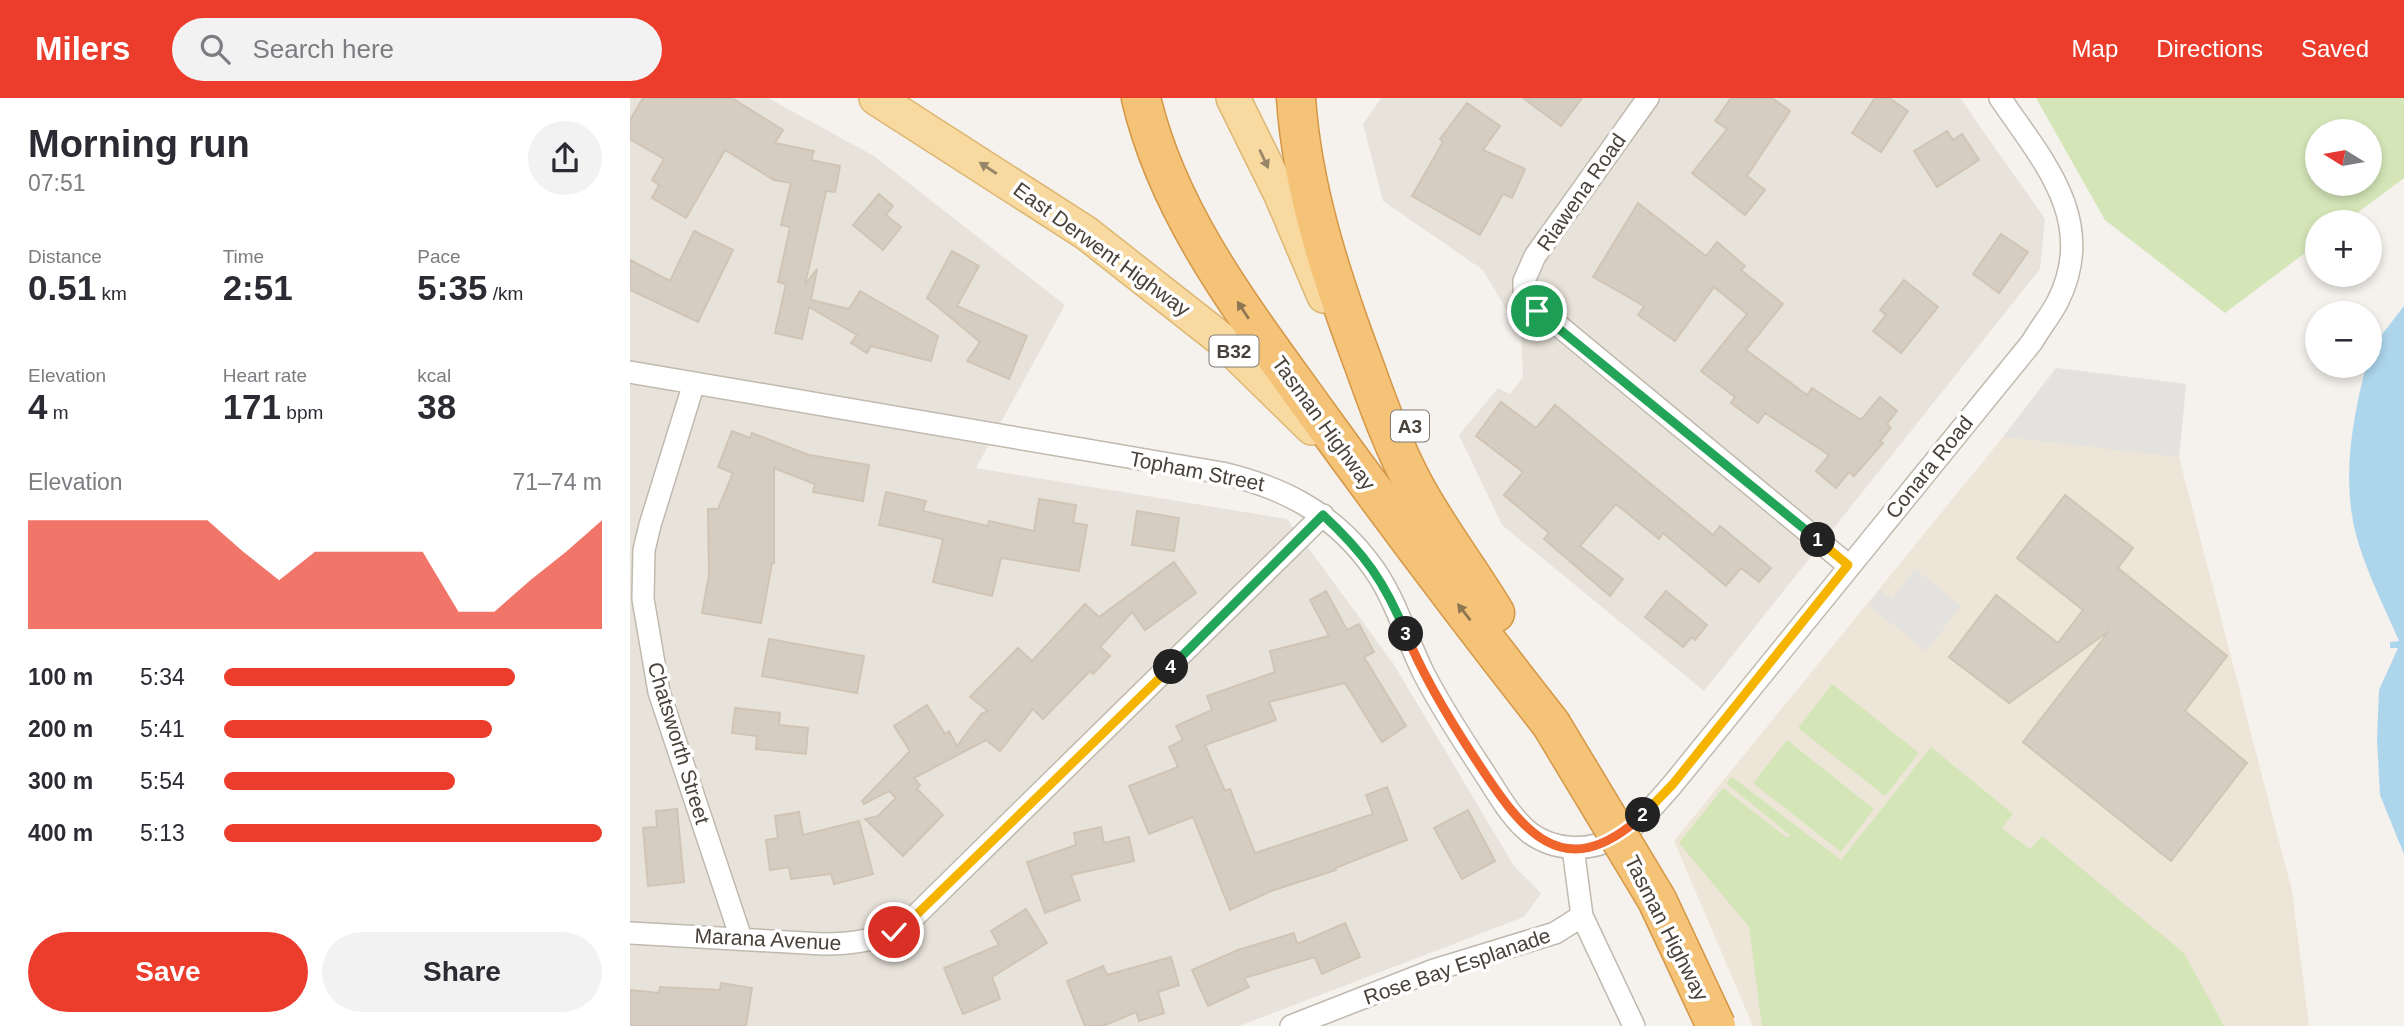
<!DOCTYPE html>
<meta charset="utf-8">
<style>
:root{--surface:#fff;--page:#f2f2f3;--text:#2b2b33;--muted:#7c7c81;--accent:#ec3c2b}
body{margin:0;font-family:Helvetica,sans-serif;background:var(--page);color:var(--text);height:100vh;display:flex;flex-direction:column;font-size:26px;white-space:nowrap}
*{box-sizing:border-box;margin:0}
p{font-size:23px;color:var(--muted)}
.icon{flex:none;width:38px;height:38px;fill:none;stroke:currentColor;stroke-width:2;stroke-linecap:round;stroke-linejoin:round}
.map{position:relative;flex:1;overflow:hidden}
.details{display:flex;flex-direction:column;background:var(--surface);width:630px}
.details>*{flex:none}
.needle{width:46px;rotate:281deg}
.buttons{position:absolute;left:1675px;top:21px;display:grid;gap:14px}
.buttons a{display:grid;place-items:center;width:77px;height:77px;border-radius:50%;background:var(--surface);box-shadow:0 4px 10px #0003;font-size:35px}
.pin{position:absolute;display:grid;place-items:center;width:60px;height:60px;color:#fff;margin:-30px;border:4px solid #fff;border-radius:50%;box-shadow:0 2px 7px #0007}
.km{position:absolute;width:35px;height:35px;margin:-18px;border-radius:50%;background:#222;color:#fff;font-size:19px;line-height:35px;text-align:center}
.round{display:grid;place-items:center;flex:none;width:74px;height:74px;border-radius:37px;background:var(--page)}
.head{display:flex;align-items:center;justify-content:space-between;height:119px;padding:0 28px}
h1{font-size:38px;font-weight:700;line-height:52px}
.figures{display:grid;grid-template-columns:repeat(3,1fr);gap:10px;height:119px;padding:7px 28px}
.figures div{display:grid;align-content:center}
.figures b{font-size:35px;font-weight:700}
.figures small{font-size:19px;font-weight:400}
.figures p{font-size:19px}
.chart{height:196px;padding:14px 28px}
.chart p{display:flex;justify-content:space-between}
.chart svg{width:100%;height:126px;margin-top:7px;fill:var(--accent);opacity:.7}
.action{display:flex;gap:14px;margin-top:auto;padding:14px 28px}
.action a{flex:1;height:80px;border-radius:42px;background:var(--accent);color:#fff;font-size:28px;font-weight:700;line-height:80px;text-align:center}
.action a+a{background:var(--page);color:var(--text)}
ul{padding:0 28px;list-style:none;font-size:23px}
li{display:grid;grid-template-columns:112px 84px 1fr;align-items:center;height:52px}
li i{height:18px;border-radius:9px;background:var(--accent)}
header{display:flex;align-items:center;gap:42px;box-sizing:border-box;height:98px;padding:0 35px;background:var(--accent);color:#fff}
header strong{font-size:33px}
nav{display:flex;gap:38px;margin-inline-start:auto;font-size:24px}
.search{width:490px;height:63px;background:var(--page);display:flex;align-items:center;gap:18px;box-sizing:border-box;padding:0 24px;border-radius:38px;color:var(--muted);font-size:26px}
main{display:flex;flex:1;min-height:0}
.map>svg:first-child{display:block}
.residential{fill:#e8e3da}
.education{fill:#ede5d7}
.green{fill:#d4e6b8;fill-rule:evenodd}
.parking{fill:#e4e2df}
.water{fill:#add6ed}
.building{fill:#d6cdc2;stroke:#d0c4b5;stroke-width:2}
.lines{fill:none;stroke-linecap:round;stroke-linejoin:round}
.street-casing{stroke:#c0b9ae;stroke-width:24}
.primary-casing{stroke:#ddb671;stroke-width:36}
.highway-casing{stroke:#d49746;stroke-width:41}
.street{stroke:#fff;stroke-width:21}
.primary{stroke:#f8daa1;stroke-width:33}
.highway{stroke:#f5c377;stroke-width:38}
.highway-bridge-casing{stroke:#d49746;stroke-width:41;stroke-linecap:butt}
.highway-bridge{stroke:#f5c377;stroke-width:38}
.oneway{fill:#988668}
.oneway2{fill:#8e7652}
.split-1-casing{stroke:#fff;stroke-width:14}
.split-2-casing{stroke:#fff;stroke-width:14}
.split-3-casing{stroke:#fff;stroke-width:14}
.split-4-casing{stroke:#fff;stroke-width:14}
.split-5-casing{stroke:#fff;stroke-width:14}
.split-1{stroke:#22a559;stroke-width:9}
.split-2{stroke:#f5b400;stroke-width:9}
.split-3{stroke:#f0652b;stroke-width:9}
.split-4{stroke:#22a559;stroke-width:9}
.split-5{stroke:#f5b400;stroke-width:9}
.labels{text-anchor:middle;dominant-baseline:central;stroke-width:7;stroke-linejoin:round;paint-order:stroke}
.shield{fill:#fff;stroke:#807b75;stroke-width:2}
.shield-label{font-size:19px;font-weight:bold;fill:#49423a}
.street-label{font-size:21px;fill:#49423a;stroke:#fff}
</style>
<header>
<strong>Milers</strong>
<div class="search"><svg class="icon" aria-label="search" viewBox="0 0 24 24"><circle cx="10" cy="10" r="6"/><path d="M15 15l6 6"/></svg>Search here</div>
<nav><a>Map</a><a>Directions</a><a>Saved</a></nav>
</header>
<main>
<section class="details">
<div class="head"><div><h1>Morning run</h1><p>07:51</p></div><a class="round"><svg class="icon" aria-label="share" viewBox="0 0 24 24"><path d="M12 15V3M7 8l5-5 5 5M5 13v7h14v-7"/></svg></a></div>
<div class="figures">
<div><p>Distance</p><b>0.51<small> km</small></b></div>
<div><p>Time</p><b>2:51</b></div>
<div><p>Pace</p><b>5:35<small> /km</small></b></div>
</div>
<div class="figures">
<div><p>Elevation</p><b>4<small> m</small></b></div>
<div><p>Heart rate</p><b>171<small> bpm</small></b></div>
<div><p>kcal</p><b>38</b></div>
</div>
<div class="chart"><p><span>Elevation</span>71–74 m</p>
<svg viewBox="0 0 160 44" preserveAspectRatio="none"><path d="M0 44V6L10 6L20 6L30 6L40 6L50 6L60 17L70 27L80 17L90 17L100 17L110 17L120 38L130 38L140 27L150 17L160 6V44z"/></svg>
</div>
<ul>
<li><b>100 m</b>5:34<i style="width:77%"></i></li>
<li><b>200 m</b>5:41<i style="width:71%"></i></li>
<li><b>300 m</b>5:54<i style="width:61%"></i></li>
<li><b>400 m</b>5:13<i style="width:100%"></i></li>
</ul>
<div class="action"><a>Save</a><a>Share</a></div>
</section>
<div class="map">
<svg width="1774" height="928" viewBox="0 0 1774 928">
<rect width="100%" height="100%" fill="#f5f1ec"/>
<path class="residential" d="M 0,0 L 138,0 L 244,58 L 435,207 L 346,370 L 657,421 L 763,565 L 884,768 L 911,795 L 894,819 L 609,928 L 0,928 Z
M 751,0 L 1330,0 L 1415,121 L 1410,171 L 1074,593 L 872,427 L 829,337 L 868,290 L 880,296 L 893,279 L 891,236 L 853,172 L 753,103 L 733,26 Z"/>
<path class="education" d="M 1426,270 L 1556,286 L 1549,359 L 1662,793 L 1679,928 L 1123,928 L 1044,743 L 1373,339 Z"/>
<path class="green" d="M 1406,0 L 1774,0 L 1774,80 L 1715,124 L 1687,124 L 1687,146 L 1595,215 L 1475,122 ZM 1687,33 L 1740,33 L 1740,86 L 1687,86 Z
M 1202,586 L 1289,655 L 1255,698 L 1168,630 Z
M 1157,642 L 1244,711 L 1211,754 L 1123,685 Z
M 1301,649 L 1383,716 L 1372,730 L 1400,751 L 1412,738 L 1554,855 L 1594,928 L 1132,928 L 1119,829 L 1049,745 L 1093,690 L 1157,740 L 1160,737 L 1096,685 L 1102,679 L 1211,762 Z"/>
<path class="parking" d="M 1426,270 L 1556,286 L 1549,359 L 1373,339 Z
M 1285,471 L 1331,508 L 1296,553 L 1238,507 L 1250,492 L 1262,501 Z"/>
<path class="water" d="M 1774,208 L 1774,756 L 1750,697 L 1747,641 L 1749,592 L 1768,550 L 1760,550 L 1760,544 L 1769,543 C 1753,505 1728,458 1722,417 C 1714,368 1724,315 1736,268 L 1740,268 L 1740,252 Z"/>
<path class="building" d="M 13,0 L 102,0 L 153,32 L 145,45 L 184,53 L 181,62 L 210,68 L 205,94 L 196,93 L 175,187 L 187,171 L 181,202 L 219,211 L 230,193 L 308,238 L 301,263 L 241,248 L 237,255 L 221,245 L 227,237 L 179,209 L 172,241 L 145,235 L 156,186 L 148,184 L 160,129 L 151,127 L 161,85 L 144,82 L 95,52 L 56,120 L 22,100 L 29,87 L 22,82 L 34,61 L 0,41 L 0,22 Z
M 893,0 L 952,0 L 931,28 Z
M 1101,0 L 1142,0 L 1160,13 L 1117,78 L 1135,92 L 1115,117 L 1062,75 L 1097,31 L 1085,23 Z
M 1245,0 L 1259,0 L 1278,13 L 1251,54 L 1222,35 Z
M 837,5 L 870,28 L 853,52 L 895,71 L 882,100 L 873,96 L 850,137 L 782,98 L 813,44 L 810,41 Z
M 1317,33 L 1323,42 L 1332,36 L 1349,62 L 1307,89 L 1284,53 Z
M 249,96 L 263,108 L 256,117 L 271,129 L 253,152 L 223,127 Z
M 1008,105 L 1076,158 L 1087,144 L 1115,168 L 1111,172 L 1153,206 L 1116,252 L 1177,297 L 1182,290 L 1231,322 L 1250,299 L 1267,313 L 1257,326 L 1261,330 L 1250,343 L 1253,345 L 1224,378 L 1219,374 L 1206,390 L 1186,373 L 1199,357 L 1135,315 L 1128,325 L 1101,305 L 1105,299 L 1071,273 L 1117,216 L 1084,189 L 1045,243 L 1008,217 L 1014,208 L 963,179 Z
M 64,133 L 103,152 L 68,224 L 0,192 L 0,162 L 40,183 Z
M 1371,136 L 1398,154 L 1369,195 L 1343,176 Z
M 322,153 L 349,168 L 327,208 L 397,238 L 379,281 L 337,263 L 350,244 L 297,200 Z
M 1274,182 L 1308,209 L 1271,255 L 1243,233 L 1256,217 L 1250,212 Z
M 871,304 L 906,330 L 925,307 L 1083,437 L 1090,428 L 1141,470 L 1129,484 L 1111,470 L 1096,488 L 1033,435 L 1029,441 L 986,406 L 950,448 L 993,481 L 980,498 L 914,441 L 919,435 L 874,397 L 893,374 L 846,338 Z
M 102,333 L 120,340 L 122,335 L 179,357 L 239,367 L 233,403 L 183,394 L 185,386 L 144,370 L 144,465 L 142,465 L 131,525 L 72,515 L 79,477 L 78,411 L 88,411 L 103,375 L 88,369 Z
M 256,394 L 296,403 L 293,413 L 358,428 L 359,423 L 404,433 L 409,401 L 446,407 L 443,425 L 457,427 L 449,473 L 371,460 L 362,498 L 303,484 L 313,441 L 249,427 Z
M 1435,397 L 1503,450 L 1488,470 L 1597,558 L 1555,613 L 1617,665 L 1541,763 L 1393,644 L 1479,533 L 1379,605 L 1319,559 L 1366,497 L 1428,545 L 1453,512 L 1387,460 Z
M 507,413 L 549,420 L 544,453 L 502,447 Z
M 544,464 L 566,495 L 515,532 L 502,514 L 470,549 L 480,558 L 463,576 L 460,573 L 413,621 L 403,611 L 370,653 L 356,642 L 284,680 L 290,687 L 287,691 L 313,717 L 273,758 L 235,721 L 248,718 L 266,700 L 259,693 L 234,706 L 232,703 L 280,653 L 264,628 L 297,607 L 315,636 L 319,633 L 327,648 L 351,616 L 358,613 L 340,599 L 388,550 L 402,563 L 455,506 L 469,519 Z
M 696,493 L 717,532 L 729,526 L 744,554 L 734,559 L 776,628 L 752,644 L 715,585 L 639,604 L 646,622 L 575,647 L 595,693 L 600,691 L 625,755 L 743,716 L 736,697 L 757,689 L 777,742 L 705,770 L 706,772 L 641,793 L 600,812 L 563,719 L 519,736 L 499,688 L 548,669 L 539,649 L 553,642 L 546,628 L 582,612 L 577,598 L 645,574 L 640,553 L 699,538 L 680,502 Z
M 1036,493 L 1077,527 L 1065,542 L 1062,539 L 1053,549 L 1015,519 Z
M 139,541 L 234,558 L 227,595 L 132,578 Z
M 105,610 L 150,615 L 149,627 L 178,630 L 176,656 L 126,651 L 127,638 L 102,635 Z
M 47,711 L 54,784 L 18,788 L 13,730 L 27,729 L 26,713 Z
M 838,712 L 865,763 L 832,781 L 804,730 Z
M 169,714 L 173,737 L 229,723 L 243,776 L 204,786 L 201,776 L 161,781 L 159,769 L 140,772 L 136,742 L 148,740 L 145,718 Z
M 471,729 L 474,745 L 499,739 L 504,763 L 441,777 L 450,802 L 415,815 L 397,764 L 446,747 L 444,735 Z
M 396,811 L 417,845 L 362,879 L 370,901 L 333,916 L 314,870 L 369,847 L 361,833 Z
M 715,825 L 730,859 L 692,876 L 685,859 L 614,880 L 619,889 L 578,908 L 562,872 L 608,852 L 664,835 L 667,846 Z
M 541,859 L 549,887 L 528,894 L 534,915 L 509,923 L 506,914 L 473,928 L 455,928 L 437,883 L 473,868 L 477,877 Z
M 91,885 L 122,890 L 116,928 L 0,928 L 0,892 L 29,895 L 30,889 L 90,892 Z"/>
<g class="lines">
<defs>
<path id="street" d="M 1018,0 L 905,158 L 894,183 L 894,199 L 1218,467
M 0,274 L 592,375 C 651,389 700,413 738,463 C 765,497 775,538 794,576 C 812,611 834,644 855,676 C 868,696 881,720 900,735 C 925,753 958,754 985,740 C 1007,729 1027,704 1043,686 L 1402,244 C 1410,230 1421,217 1428,203 C 1468,123 1413,63 1370,0
M 64,285 L 20,427 L 14,452 L 13,501 L 29,594 L 111,840
M 943,750 L 952,818 L 1004,928
M 0,835 L 193,846 C 225,846 252,842 279,824 L 693,417
M 661,928 L 804,872 L 925,835 L 952,818"/>
<path id="primary" d="M 246,0 L 456,135 L 591,241 L 682,330
M 603,0 L 651,97 L 694,198"/>
<path id="highway" d="M 511,0 C 539,120 618,219 688,317 C 763,421 841,524 921,626
M 666,0 C 672,91 702,182 734,267 C 749,309 764,350 785,389 C 809,433 839,472 865,515"/>
</defs>
<use href="#street" class="street-casing"/>
<use href="#primary" class="primary-casing"/>
<use href="#highway" class="highway-casing"/>
<use href="#street" class="street"/>
<use href="#primary" class="primary"/>
<use href="#highway" class="highway"/>
<defs>
<path id="highway-bridge" d="M 921,626 L 1027,802 L 1086,928"/>
</defs>
<use href="#highway-bridge" class="highway-bridge-casing"/>
<use href="#highway-bridge" class="highway-bridge"/>
</g>
<defs><path id="oneway-solid" d="M-6-.8H1V-3.2L6.5 0L1 3.2V.8H-6Z" transform="scale(1.75)"/></defs>
<g class="oneway">
<use href="#oneway-solid" transform="translate(634 61) rotate(65)"/>
<use href="#oneway-solid" transform="translate(358 70) rotate(-147)"/>
</g>
<g class="oneway2">
<use href="#oneway-solid" transform="translate(613 212) rotate(-123)"/>
<use href="#oneway-solid" transform="translate(834 514) rotate(-128)"/>
</g>
<g class="lines">
<defs>
<path id="split-1" d="M 907,213 L 1188,442"/>
<path id="split-2" d="M 1013,717 L 1043,686 L 1218,467 L 1188,442"/>
<path id="split-3" d="M 776,536 C 794,580 819,621 846,662 C 891,731 932,791 1013,717"/>
<path id="split-4" d="M 541,569 L 693,417 C 734,455 755,484 776,536"/>
<path id="split-5" d="M 264,834 L 279,824 L 541,569"/>
</defs>
<use href="#split-1" class="split-1-casing"/>
<use href="#split-2" class="split-2-casing"/>
<use href="#split-3" class="split-3-casing"/>
<use href="#split-4" class="split-4-casing"/>
<use href="#split-5" class="split-5-casing"/>
<use href="#split-1" class="split-1"/>
<use href="#split-2" class="split-2"/>
<use href="#split-3" class="split-3"/>
<use href="#split-4" class="split-4"/>
<use href="#split-5" class="split-5"/>
</g>
<g class="labels">
<g class="shield">
<rect x="579.5" y="237.5" width="49" height="31" rx="5"/>
<rect x="761" y="312.5" width="38" height="31" rx="5"/>
</g>
<g class="shield-label">
<text x="604" y="253">B32</text>
<text x="780" y="328">A3</text>
</g>
<g class="street-label">
<text transform="translate(951 94) rotate(-55)">Riawena Road</text>
<text transform="translate(472 151) rotate(36)">East Derwent Highway</text>
<text transform="translate(694 325) rotate(54)">Tasman Highway</text>
<text transform="translate(1299 369) rotate(-51)">Conara Road</text>
<text transform="translate(567 373) rotate(11)">Topham Street</text>
<text transform="translate(49 645) rotate(73)">Chatsworth Street</text>
<text transform="translate(1037 830) rotate(63)">Tasman Highway</text>
<text transform="translate(138 841) rotate(3)">Marana Avenue</text>
<text transform="translate(827 868) rotate(-19)">Rose Bay Esplanade</text>
</g>
</g>
</svg>
<div class="buttons">
<a><svg class="needle" viewBox="-14 -14 28 28"><path d="M0-13l5 13h-10z" fill="#e53935"/><path d="M0 13l5-13h-10z" fill="#7c7c81"/></svg></a>
<a>+</a>
<a>−</a>
</div>
<div class="pin" style="left:907px;top:213px;background:#1e9e55"><svg class="icon" aria-label="arrive" viewBox="0 0 24 24"><path d="M6 21V4h12l-3 4 3 4H6"/></svg></div>
<div class="pin" style="left:264px;top:834px;background:#d93025"><svg class="icon" aria-label="check" viewBox="0 0 24 24"><path d="M5 12l5 5 9-10"/></svg></div>
<b class="km" style="left:1188px;top:442px">1</b>
<b class="km" style="left:1013px;top:717px">2</b>
<b class="km" style="left:776px;top:536px">3</b>
<b class="km" style="left:541px;top:569px">4</b>
</div>
</main>
